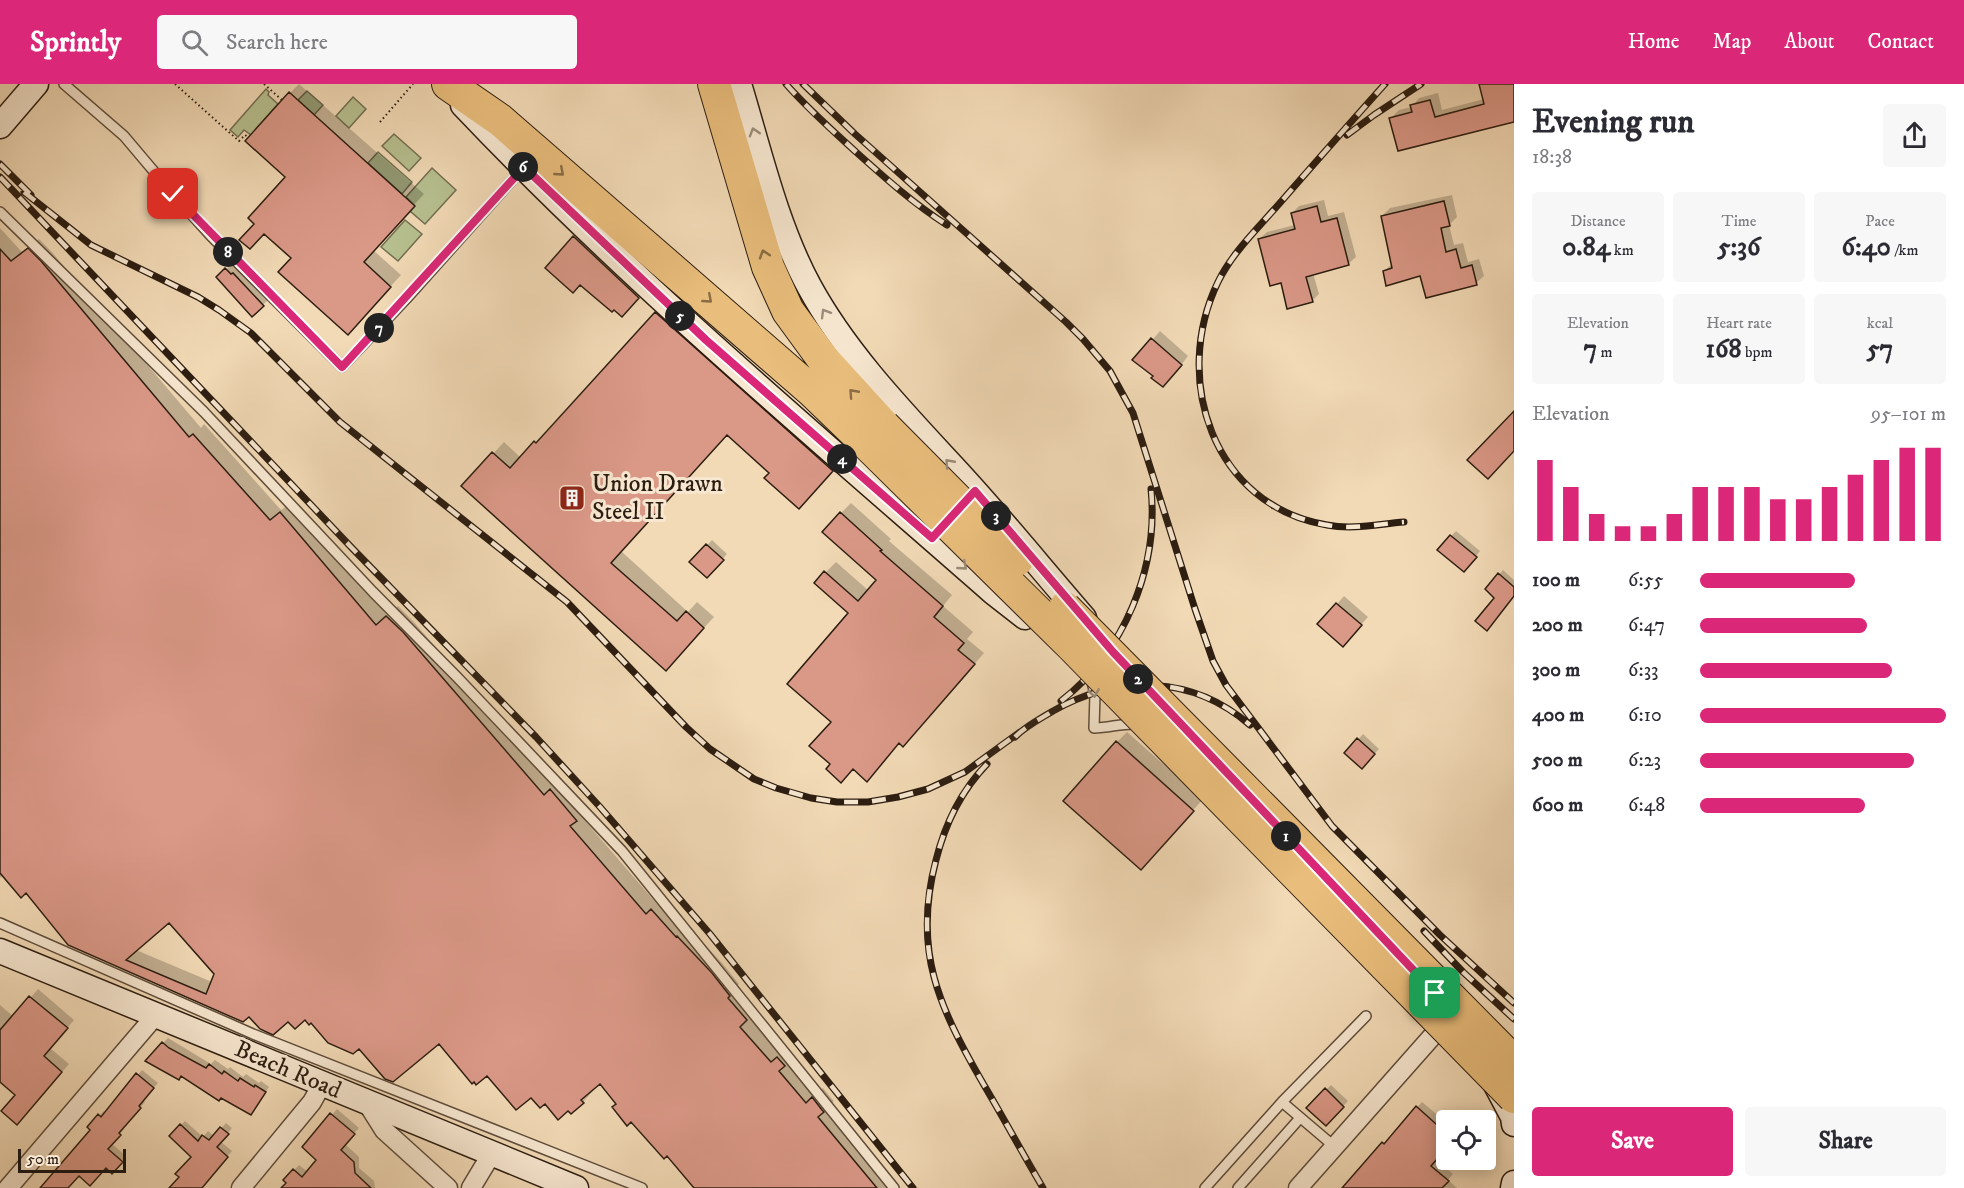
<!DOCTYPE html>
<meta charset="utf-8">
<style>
:root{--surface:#fff;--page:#f7f7f7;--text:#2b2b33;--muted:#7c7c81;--accent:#db2777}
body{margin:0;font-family:"IM FELL DW Pica",serif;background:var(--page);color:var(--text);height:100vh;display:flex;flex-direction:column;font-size:22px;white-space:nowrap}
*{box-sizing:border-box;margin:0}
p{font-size:20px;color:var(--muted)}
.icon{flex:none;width:33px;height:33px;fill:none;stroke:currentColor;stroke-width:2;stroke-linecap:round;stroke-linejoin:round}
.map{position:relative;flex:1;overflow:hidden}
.panel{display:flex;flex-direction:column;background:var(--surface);width:450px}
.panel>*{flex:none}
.tools{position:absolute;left:1436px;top:1026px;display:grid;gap:12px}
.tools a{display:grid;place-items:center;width:60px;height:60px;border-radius:6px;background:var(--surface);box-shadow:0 3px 15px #0003;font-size:30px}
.scale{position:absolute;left:18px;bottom:15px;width:108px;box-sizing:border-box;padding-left:6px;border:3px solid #2c1d11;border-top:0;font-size:16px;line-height:21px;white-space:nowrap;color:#2c1d11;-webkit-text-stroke:4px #f7e7d0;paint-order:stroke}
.pin{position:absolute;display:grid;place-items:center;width:51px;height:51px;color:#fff;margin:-26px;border-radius:12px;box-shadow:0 3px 9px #0006}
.km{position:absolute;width:30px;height:30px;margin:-15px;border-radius:50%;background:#222;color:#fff;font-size:16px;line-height:30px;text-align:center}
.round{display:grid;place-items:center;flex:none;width:63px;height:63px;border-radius:6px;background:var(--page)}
.headline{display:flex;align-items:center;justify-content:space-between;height:102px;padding:0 18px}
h1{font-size:33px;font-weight:700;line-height:45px}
.stats{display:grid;grid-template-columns:repeat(3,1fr);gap:9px;height:102px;padding:6px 18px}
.stats div{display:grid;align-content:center;border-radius:6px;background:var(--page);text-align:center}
.stats b{font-size:26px;font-weight:700}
.stats small{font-size:16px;font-weight:400}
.stats p{font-size:16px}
.chart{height:168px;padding:12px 18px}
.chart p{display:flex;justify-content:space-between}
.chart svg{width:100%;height:108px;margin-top:6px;stroke:var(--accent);stroke-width:6}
.action{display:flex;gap:12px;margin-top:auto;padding:12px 18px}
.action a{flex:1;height:69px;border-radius:6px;background:var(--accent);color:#fff;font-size:24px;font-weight:700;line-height:69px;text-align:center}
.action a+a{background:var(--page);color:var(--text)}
ul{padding:0 18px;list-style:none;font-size:20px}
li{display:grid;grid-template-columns:96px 72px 1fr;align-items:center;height:45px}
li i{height:15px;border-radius:8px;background:var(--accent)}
header{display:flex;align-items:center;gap:36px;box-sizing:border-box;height:84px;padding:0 30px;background:var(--accent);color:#fff}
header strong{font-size:28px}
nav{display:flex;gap:33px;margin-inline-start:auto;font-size:21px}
.search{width:420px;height:54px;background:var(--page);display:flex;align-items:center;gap:15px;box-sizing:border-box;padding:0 21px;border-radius:6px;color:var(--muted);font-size:22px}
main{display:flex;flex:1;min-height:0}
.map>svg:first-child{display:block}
.green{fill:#b7c090;stroke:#726e50;stroke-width:1.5}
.shadow{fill:#0003;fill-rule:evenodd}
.building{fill:#da9887;stroke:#2c1d11;stroke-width:1.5;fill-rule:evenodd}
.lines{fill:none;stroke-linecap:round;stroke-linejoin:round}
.lane-casing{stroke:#5e4c3a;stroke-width:12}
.street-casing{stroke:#5e4c3a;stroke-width:21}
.secondary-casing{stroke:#2c1d11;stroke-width:27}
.highway-casing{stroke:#2c1d11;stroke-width:34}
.path{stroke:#2c1d11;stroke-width:2;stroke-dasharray:1.5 3;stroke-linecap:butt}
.lane{stroke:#f7e7d0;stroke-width:9}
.street{stroke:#f7e7d0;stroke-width:18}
.secondary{stroke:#f7e7d0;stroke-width:24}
.highway{stroke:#e9bd7b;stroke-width:32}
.rail-casing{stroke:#2c1d11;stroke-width:7}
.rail{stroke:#f7e7d0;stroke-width:4.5;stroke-dasharray:14;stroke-linecap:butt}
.highway-bridge-casing{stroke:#2c1d11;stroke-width:34;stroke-linecap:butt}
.highway-bridge{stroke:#e9bd7b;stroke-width:32}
.oneway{stroke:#9c8c7a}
.oneway2{stroke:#8a6d46}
.route-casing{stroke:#fff;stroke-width:12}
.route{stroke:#db2777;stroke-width:8}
.labels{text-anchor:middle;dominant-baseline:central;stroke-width:6;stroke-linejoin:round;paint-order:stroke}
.poi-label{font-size:24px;fill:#2c1d11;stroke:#f7e7d0;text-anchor:start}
.street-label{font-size:24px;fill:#2c1d11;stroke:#f7e7d0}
</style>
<header>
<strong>Sprintly</strong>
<div class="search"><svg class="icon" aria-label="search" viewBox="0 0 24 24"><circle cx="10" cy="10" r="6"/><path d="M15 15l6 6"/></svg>Search here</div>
<nav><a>Home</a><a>Map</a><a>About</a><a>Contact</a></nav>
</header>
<main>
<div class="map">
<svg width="1514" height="1104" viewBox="0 0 1514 1104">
<rect width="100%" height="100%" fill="#f2dab6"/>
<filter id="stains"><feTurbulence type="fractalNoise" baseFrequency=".00333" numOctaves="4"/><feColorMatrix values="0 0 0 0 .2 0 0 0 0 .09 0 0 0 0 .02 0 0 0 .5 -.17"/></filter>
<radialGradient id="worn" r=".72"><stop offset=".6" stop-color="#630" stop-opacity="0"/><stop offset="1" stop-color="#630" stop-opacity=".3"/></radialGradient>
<path class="green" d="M 266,5 L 269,8 L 268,11 L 278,20 L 251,51 L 244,46 L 238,53 L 230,46 Z
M 307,7 L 323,21 L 314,31 L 298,16 Z
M 353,13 L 366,25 L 349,44 L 336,32 Z
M 394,50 L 421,74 L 409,87 L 382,62 Z
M 378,68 L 412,98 L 402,110 L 368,79 Z
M 432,84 L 456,106 L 425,140 L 410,127 L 414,121 L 406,113 Z
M 405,136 L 422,150 L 398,177 L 381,163 Z"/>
<path class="shadow" d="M 299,0 L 424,110 L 373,166 L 401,191 L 358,238 L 293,174 L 256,140 L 287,93 L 290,9 Z
M 1481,0 L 1514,0 L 1514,36 L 1391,34 L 1399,26 L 1412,23 L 1419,14 L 1438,9 L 1442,26 L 1484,15 Z
M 1452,111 L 1457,133 L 1449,141 L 1454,161 L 1463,159 L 1468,178 L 1479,175 L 1484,192 L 1476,199 L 1421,190 L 1384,187 L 1392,180 L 1382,132 L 1390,124 Z
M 1324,116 L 1328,132 L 1344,128 L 1356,173 L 1348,180 L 1313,189 L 1319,210 L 1312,217 L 1282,198 L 1259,155 L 1267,148 L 1295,141 L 1292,129 L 1299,122 Z
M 585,142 L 648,202 L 632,220 L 547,184 Z
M 0,144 L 22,168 L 39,155 L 51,167 L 201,344 L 204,340 L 281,426 L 291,419 L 387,531 L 398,522 L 413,537 L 555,701 L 561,696 L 586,725 L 580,731 L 657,820 L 663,816 L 722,879 L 739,900 L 737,902 L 757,925 L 750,932 L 782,969 L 788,964 L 794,971 L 788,976 L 817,1009 L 823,1004 L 832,1015 L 834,1017 L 828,1023 L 896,1104 L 696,1104 L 667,1070 L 618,1020 L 600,998 L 591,1006 L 593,1007 L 583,1018 L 545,1018 L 488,989 L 439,958 L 359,963 L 305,934 L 288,936 L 250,931 L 69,860 L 26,807 L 3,791 L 0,794 ZM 170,837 L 215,890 L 212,898 L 136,866 Z
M 231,181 L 237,186 L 238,185 L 268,216 L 252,231 L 218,193 Z
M 666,219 L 843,376 L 809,413 L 771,388 L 728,349 L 621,467 L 688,528 L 697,518 L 714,533 L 676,574 L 463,402 L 504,358 L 521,374 L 545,348 L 547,349 Z
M 1160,247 L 1188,272 L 1171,294 L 1155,291 L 1135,276 Z
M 851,419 L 891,455 L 889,457 L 952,511 L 943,522 L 973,548 L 967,555 L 984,569 L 913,651 L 900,658 L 877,685 L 832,680 L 833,637 L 850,529 L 816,498 L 836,478 L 869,507 L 878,496 L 841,429 Z
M 1456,447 L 1480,467 L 1468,482 L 1451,452 Z
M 712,456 L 727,470 L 707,492 L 692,478 Z
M 1503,486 L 1514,496 L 1514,512 L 1497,513 L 1487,505 Z
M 1344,512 L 1368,533 L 1350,553 L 1337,520 Z
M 1127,648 L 1203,715 L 1151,774 L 1117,658 Z
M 1363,650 L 1379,665 L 1362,683 L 1346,669 Z
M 38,905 L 74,936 L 50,964 L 69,980 L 25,1031 L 17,1010 L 0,996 L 0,921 L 14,933 Z
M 168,954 L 211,980 L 215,976 L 228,985 L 230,983 L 243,993 L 246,990 L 259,999 L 261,997 L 269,1003 L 255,1024 L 221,1013 L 163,959 Z
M 142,986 L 158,999 L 143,1016 L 145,1018 L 122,1044 L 124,1045 L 111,1059 L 126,1072 L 117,1083 L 106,1082 L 79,1090 L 66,1104 L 43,1104 L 92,1046 L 89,1043 L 104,1027 L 106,1029 Z
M 1331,1001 L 1348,1017 L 1326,1040 L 1308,1024 Z
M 1422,1018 L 1446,1038 L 1446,1063 L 1436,1075 L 1453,1090 L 1448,1096 L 1457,1104 L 1344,1104 Z
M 337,1025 L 359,1044 L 345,1060 L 359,1073 L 359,1084 L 374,1097 L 375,1104 L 283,1104 L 288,1099 L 285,1096 L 299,1081 L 308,1088 L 318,1076 L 304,1063 Z
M 185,1037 L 203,1053 L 208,1047 L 214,1052 L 226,1039 L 232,1044 L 221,1058 L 232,1067 L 200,1104 L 172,1104 L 193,1072 L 171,1052 Z"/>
<path class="building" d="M 1479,0 L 1514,0 L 1514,38 L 1398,67 L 1389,34 L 1412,28 L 1410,21 L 1430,16 L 1435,33 L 1484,20 Z
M 289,8 L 415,122 L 364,178 L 391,203 L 348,251 L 278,188 L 291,174 L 264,150 L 250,165 L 239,156 L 254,140 L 248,134 L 285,93 L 245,57 Z
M 1444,117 L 1450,142 L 1441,144 L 1446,168 L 1456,165 L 1461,184 L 1472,181 L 1477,201 L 1426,214 L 1420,192 L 1386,202 L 1383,187 L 1392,184 L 1381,132 Z
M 1317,122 L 1321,138 L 1337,134 L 1349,181 L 1306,193 L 1313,218 L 1287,225 L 1281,199 L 1270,202 L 1258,155 L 1295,145 L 1291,129 Z
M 573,152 L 639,214 L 622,233 L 614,226 L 612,228 L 580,201 L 573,209 L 545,184 Z
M 28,164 L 41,177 L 189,353 L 193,350 L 270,436 L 280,428 L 376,541 L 386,532 L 403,548 L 544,711 L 550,705 L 577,737 L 570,742 L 646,830 L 651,825 L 676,853 L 677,852 L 712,889 L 730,912 L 728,914 L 747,936 L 740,943 L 771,978 L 777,973 L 785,982 L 779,987 L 806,1019 L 812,1013 L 822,1026 L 824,1028 L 818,1033 L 877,1104 L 694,1104 L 667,1072 L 664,1075 L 631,1038 L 627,1042 L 612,1023 L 616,1020 L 600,1000 L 581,1016 L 584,1019 L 571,1030 L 568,1027 L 558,1036 L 545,1020 L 540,1024 L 531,1014 L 516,1026 L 487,992 L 476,1001 L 474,998 L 472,1000 L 439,960 L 393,998 L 385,995 L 359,965 L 353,970 L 328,959 L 311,939 L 309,941 L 305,936 L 295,945 L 288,938 L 273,951 L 260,945 L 249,933 L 243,938 L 68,861 L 26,809 L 21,814 L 0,789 L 0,165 L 11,177 ZM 169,839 L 214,890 L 206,910 L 126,876 Z
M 225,184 L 231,190 L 233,189 L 264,222 L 252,233 L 216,193 Z
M 655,228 L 833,387 L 799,425 L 764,394 L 769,389 L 727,351 L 611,479 L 677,537 L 686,527 L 704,544 L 666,587 L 461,402 L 492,368 L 510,384 L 534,357 L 536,359 Z
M 1151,254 L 1182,281 L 1163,303 L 1151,294 L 1153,292 L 1132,276 Z
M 1514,327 L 1514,367 L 1488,395 L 1467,376 Z
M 840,428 L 882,466 L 880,467 L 943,522 L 934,533 L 964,559 L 958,566 L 975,580 L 903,663 L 899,659 L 867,698 L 853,685 L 841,699 L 826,685 L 830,680 L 809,662 L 831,638 L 787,600 L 848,529 L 814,499 L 824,487 L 858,517 L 876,496 L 822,448 Z
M 1450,451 L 1477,473 L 1464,488 L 1437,466 Z
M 706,460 L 724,476 L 707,494 L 689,478 Z
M 1498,489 L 1514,503 L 1514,512 L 1487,547 L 1475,537 L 1494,514 L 1485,505 Z
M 1336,519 L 1362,541 L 1343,563 L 1317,540 Z
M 1357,654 L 1375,670 L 1362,685 L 1344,669 Z
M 1116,657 L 1194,727 L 1141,786 L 1063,717 Z
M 29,912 L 68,944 L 44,972 L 62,988 L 17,1041 L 1,1027 L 15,1011 L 0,998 L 0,946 Z
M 162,958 L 169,964 L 206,984 L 209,980 L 222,990 L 224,987 L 238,997 L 240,994 L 254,1003 L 255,1001 L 266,1008 L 251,1031 L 221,1014 L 219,1017 L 181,992 L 179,996 L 145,977 Z
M 136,989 L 154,1004 L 139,1022 L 141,1024 L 119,1049 L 121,1051 L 108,1065 L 123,1078 L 112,1090 L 106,1084 L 90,1102 L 79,1092 L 68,1104 L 40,1104 L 90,1046 L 87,1043 L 98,1030 L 101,1033 Z
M 1325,1004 L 1344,1023 L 1326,1042 L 1306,1024 Z
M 1416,1022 L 1446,1049 L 1446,1065 L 1431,1082 L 1449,1097 L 1442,1104 L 1342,1104 L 1382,1058 L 1384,1060 Z
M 330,1029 L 355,1050 L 341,1066 L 354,1078 L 355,1089 L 371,1104 L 281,1104 L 286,1099 L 283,1096 L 293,1085 L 302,1093 L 316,1076 L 302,1063 Z
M 180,1040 L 198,1057 L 202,1051 L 209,1056 L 220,1043 L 229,1050 L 217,1063 L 228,1073 L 202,1104 L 169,1104 L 179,1093 L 175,1090 L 191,1073 L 169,1052 Z"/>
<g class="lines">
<defs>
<path id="lane" d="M 64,0 L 124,52 L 173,110 L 211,152 L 342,283 L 407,214 L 522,85
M 0,128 L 204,328 L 373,508 L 457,593 L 622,767 L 894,1104
M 1092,598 L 1095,610 L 1094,644 C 1109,644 1122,639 1137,640
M 0,839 L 253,950 L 642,1104
M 1335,1063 L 1282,1018 L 1366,932
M 1205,1104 L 1282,1018
M 1238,1104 L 1300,1034"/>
<path id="street" d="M 367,1019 L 384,1046 L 448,1104
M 8,1104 L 156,931
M 241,1104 L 312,1018 L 322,1000
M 471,1104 L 492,1069
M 1298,1104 L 1444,939"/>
<path id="secondary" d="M 739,0 C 759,66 776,141 809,202 C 848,274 910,336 965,396 C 1006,441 1044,488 1084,534
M 463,21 C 628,195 813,350 993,508 L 1025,533
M 0,42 L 36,0
M 0,867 L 576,1104
M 1495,999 L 1513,1033 L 1514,1040
M 1513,1104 L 1514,1099"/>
<path id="highway" d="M 448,0 L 500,36 L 614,135 L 813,308 L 866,359
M 714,0 L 768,183 L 788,227 L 823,275 L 884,342"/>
</defs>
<use href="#lane" class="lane-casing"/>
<use href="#street" class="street-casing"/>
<use href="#secondary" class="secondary-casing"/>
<use href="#highway" class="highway-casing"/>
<path class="path" d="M 175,0 L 239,57 L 245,51 L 248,53
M 264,0 L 282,16
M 380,38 L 413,0"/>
<use href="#lane" class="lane"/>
<use href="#street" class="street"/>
<use href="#secondary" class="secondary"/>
<use href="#highway" class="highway"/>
<defs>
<path id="rail" d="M 786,0 C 808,25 832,46 856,68 C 885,94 914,120 947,141
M 803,0 L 855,50 L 1066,238 L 1083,255 L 1110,287 L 1133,329 L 1195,525 L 1213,577 L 1226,601 L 1332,742 L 1440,851 L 1514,919
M 1385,0 C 1349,40 1314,80 1279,120 C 1258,144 1232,169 1218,198 C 1171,295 1213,422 1327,441 C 1353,446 1378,440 1404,438
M 1347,51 L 1374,31 L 1421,0
M 0,80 L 31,111
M 0,93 L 351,463 L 536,653 L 600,723 L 710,850 L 913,1104
M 24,108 L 91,161 L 198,213 L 219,226 L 251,249 L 340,338 L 567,518 L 686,643 L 710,665 L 754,695 L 776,704 L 811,714 L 837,718 L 868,718 L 898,713 L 928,705 L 965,688 L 1020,648
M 1061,617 C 1124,568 1159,484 1151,405
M 1015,653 C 1026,642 1040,635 1053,627 C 1119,590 1192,591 1250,641
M 987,680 C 961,707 945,740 936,776 C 912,867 939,923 984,1001 C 1004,1035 1023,1070 1043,1104
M 1424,847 L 1463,888 L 1514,935"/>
</defs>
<use href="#rail" class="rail-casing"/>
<use href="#rail" class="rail"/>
<defs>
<path id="highway-bridge" d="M 884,342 L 1017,476
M 866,359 L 1072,562 L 1514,1013
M 1065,524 L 1514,978"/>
</defs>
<use href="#highway-bridge" class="highway-bridge-casing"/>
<use href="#highway-bridge" class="highway-bridge"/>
</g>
<defs><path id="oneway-chevron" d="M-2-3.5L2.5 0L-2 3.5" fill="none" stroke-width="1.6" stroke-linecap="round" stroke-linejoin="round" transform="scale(1.5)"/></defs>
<g class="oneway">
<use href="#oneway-chevron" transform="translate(754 48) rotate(-107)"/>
<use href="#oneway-chevron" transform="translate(825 229) rotate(-121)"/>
<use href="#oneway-chevron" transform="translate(949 379) rotate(-132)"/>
<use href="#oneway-chevron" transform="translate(963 482) rotate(41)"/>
<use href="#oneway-chevron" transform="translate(1094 609) rotate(81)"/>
</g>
<g class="oneway2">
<use href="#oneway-chevron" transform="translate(560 88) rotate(41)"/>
<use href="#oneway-chevron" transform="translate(764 170) rotate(-108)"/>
<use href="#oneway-chevron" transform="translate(708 215) rotate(41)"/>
<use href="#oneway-chevron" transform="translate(853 309) rotate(-132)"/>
</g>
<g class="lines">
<defs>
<path id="route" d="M 173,110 L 342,283 L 524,83 L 706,256 L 932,454 L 975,407 L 1113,568 L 1435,909"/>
</defs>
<use href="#route" class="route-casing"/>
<use href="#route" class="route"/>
</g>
<defs>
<symbol id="building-square" viewBox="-11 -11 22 22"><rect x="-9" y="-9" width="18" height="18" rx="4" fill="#8f2418" stroke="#f7e7d0"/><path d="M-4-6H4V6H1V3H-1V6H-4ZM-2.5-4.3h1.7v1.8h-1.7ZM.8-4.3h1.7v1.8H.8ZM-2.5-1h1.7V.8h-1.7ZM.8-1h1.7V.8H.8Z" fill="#fff"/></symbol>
</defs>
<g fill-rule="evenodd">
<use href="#building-square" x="557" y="399" width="30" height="30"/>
</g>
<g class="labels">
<g class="poi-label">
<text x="592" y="400">Union Drawn<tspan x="592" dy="28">Steel II</tspan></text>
</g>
<g class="street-label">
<text transform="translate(288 986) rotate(23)">Beach Road</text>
</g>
</g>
<rect width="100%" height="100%" filter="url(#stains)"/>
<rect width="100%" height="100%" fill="url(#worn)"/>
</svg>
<div class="tools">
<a><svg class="icon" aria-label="locate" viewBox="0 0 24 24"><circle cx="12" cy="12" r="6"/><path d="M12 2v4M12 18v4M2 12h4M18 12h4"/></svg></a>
</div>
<div class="scale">50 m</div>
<div class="pin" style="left:1435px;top:909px;background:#1e9e55"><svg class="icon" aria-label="arrive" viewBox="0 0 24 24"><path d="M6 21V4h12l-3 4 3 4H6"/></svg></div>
<div class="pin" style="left:173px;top:110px;background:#d93025"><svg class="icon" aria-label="check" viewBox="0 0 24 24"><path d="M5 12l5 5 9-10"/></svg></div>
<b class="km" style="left:1286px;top:752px">1</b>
<b class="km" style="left:1138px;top:595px">2</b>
<b class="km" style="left:996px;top:432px">3</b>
<b class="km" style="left:842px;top:375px">4</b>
<b class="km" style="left:680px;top:232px">5</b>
<b class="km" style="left:523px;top:83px">6</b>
<b class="km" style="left:379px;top:244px">7</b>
<b class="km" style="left:228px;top:168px">8</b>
</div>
<section class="panel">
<div class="headline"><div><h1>Evening run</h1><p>18:38</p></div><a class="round"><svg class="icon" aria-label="share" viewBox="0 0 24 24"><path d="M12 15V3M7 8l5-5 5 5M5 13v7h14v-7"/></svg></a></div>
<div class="stats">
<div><p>Distance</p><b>0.84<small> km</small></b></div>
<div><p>Time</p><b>5:36</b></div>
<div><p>Pace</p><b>6:40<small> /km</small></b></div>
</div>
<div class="stats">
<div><p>Elevation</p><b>7<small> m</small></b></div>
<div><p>Heart rate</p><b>168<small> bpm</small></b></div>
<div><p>kcal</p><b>57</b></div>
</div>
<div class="chart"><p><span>Elevation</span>95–101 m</p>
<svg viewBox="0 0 160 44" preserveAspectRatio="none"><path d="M5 44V11M15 44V22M25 44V33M35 44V38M45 44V38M55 44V33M65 44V22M75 44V22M85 44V22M95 44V27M105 44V27M115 44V22M125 44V17M135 44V11M145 44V6M155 44V6"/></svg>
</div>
<ul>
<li><b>100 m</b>6:55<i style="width:63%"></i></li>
<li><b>200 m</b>6:47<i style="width:68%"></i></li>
<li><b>300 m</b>6:33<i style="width:78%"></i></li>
<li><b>400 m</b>6:10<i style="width:100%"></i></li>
<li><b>500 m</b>6:23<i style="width:87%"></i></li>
<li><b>600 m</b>6:48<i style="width:67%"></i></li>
</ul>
<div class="action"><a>Save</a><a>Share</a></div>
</section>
</main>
